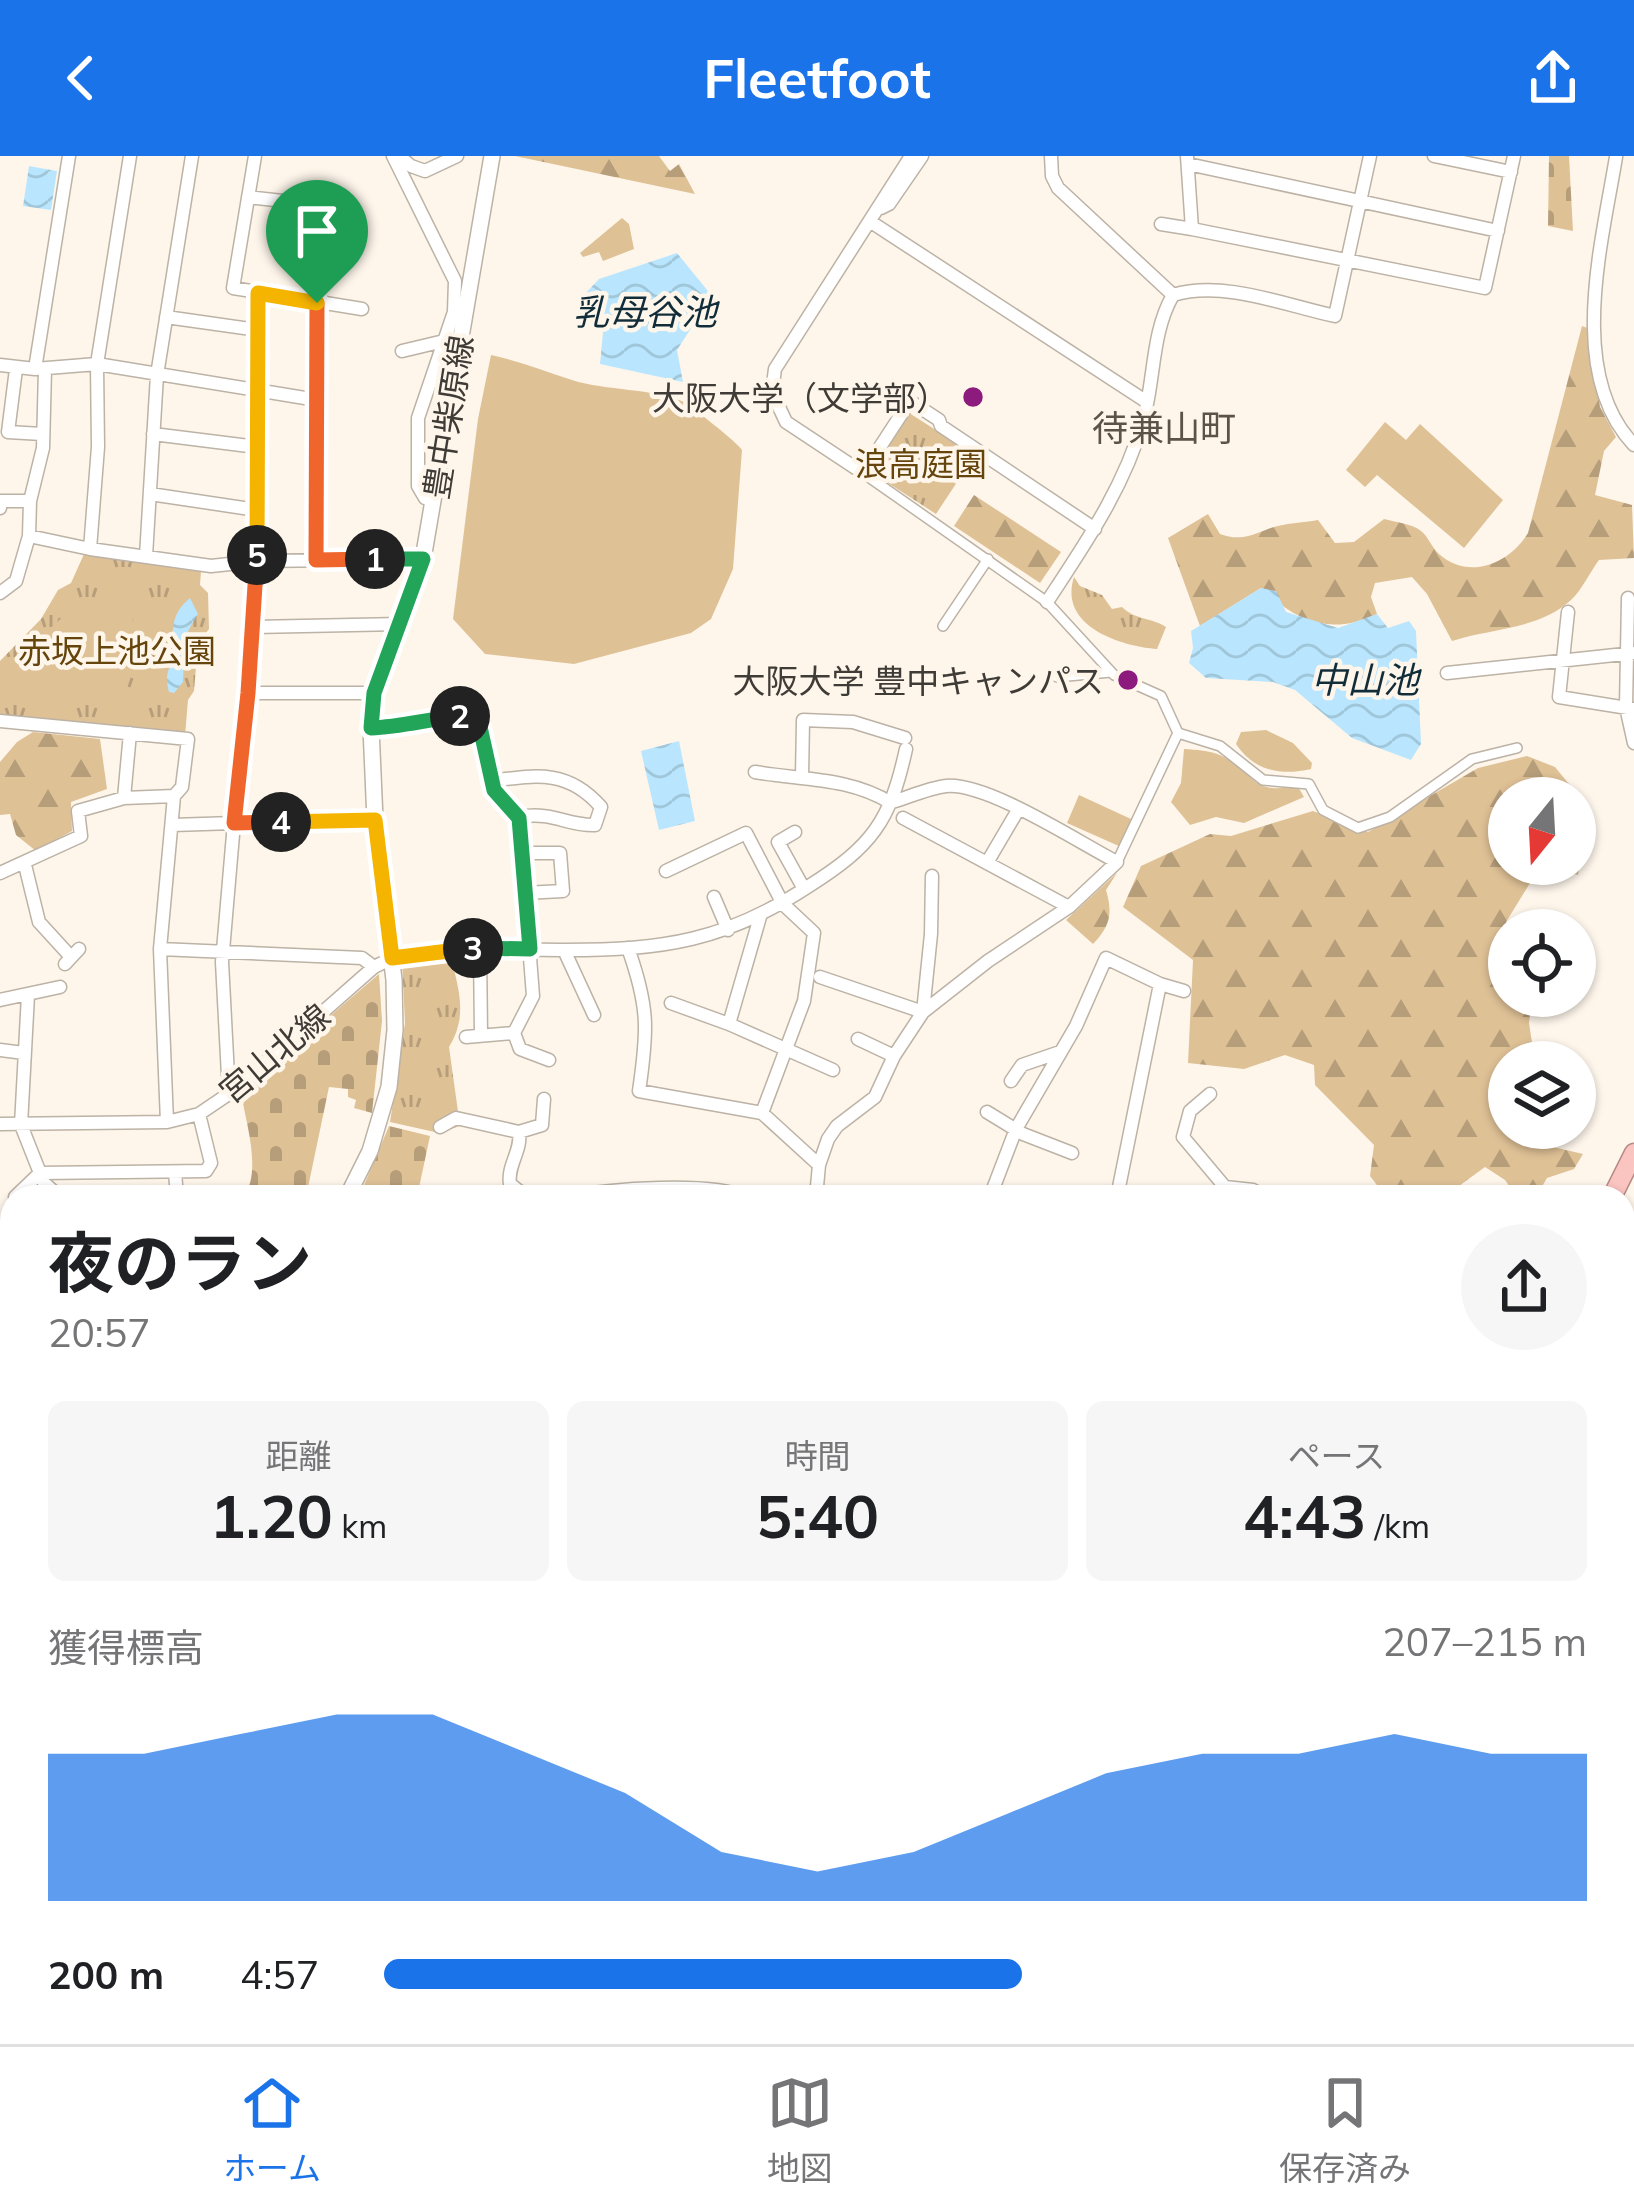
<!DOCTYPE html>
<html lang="ja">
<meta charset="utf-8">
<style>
:root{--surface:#fff;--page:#f6f6f6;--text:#202124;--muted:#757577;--line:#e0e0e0;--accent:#1a73e8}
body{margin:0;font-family:Mulish,"Noto Sans JP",sans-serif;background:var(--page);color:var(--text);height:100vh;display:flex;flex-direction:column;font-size:45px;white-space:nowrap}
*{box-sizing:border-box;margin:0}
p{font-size:39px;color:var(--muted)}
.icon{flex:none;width:66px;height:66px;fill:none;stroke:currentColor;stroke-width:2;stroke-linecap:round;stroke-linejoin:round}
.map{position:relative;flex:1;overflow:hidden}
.drawer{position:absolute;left:0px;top:1029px;width:1635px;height:861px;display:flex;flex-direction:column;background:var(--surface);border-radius:36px 36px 0 0;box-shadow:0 3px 9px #0004}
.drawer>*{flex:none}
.needle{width:78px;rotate:198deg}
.controls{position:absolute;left:1488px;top:621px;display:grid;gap:24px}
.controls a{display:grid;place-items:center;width:108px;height:108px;border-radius:50%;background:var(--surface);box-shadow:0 3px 9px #0004;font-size:60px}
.pin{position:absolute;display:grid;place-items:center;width:102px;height:102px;color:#fff;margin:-123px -51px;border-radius:50% 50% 50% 0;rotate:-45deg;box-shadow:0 0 12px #0007}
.pin .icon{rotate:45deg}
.km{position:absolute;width:60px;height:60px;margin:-30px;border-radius:50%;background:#222;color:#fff;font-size:33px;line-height:60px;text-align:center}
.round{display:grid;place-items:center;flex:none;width:126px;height:126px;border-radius:63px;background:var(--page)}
.head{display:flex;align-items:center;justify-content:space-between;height:204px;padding:0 48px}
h1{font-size:66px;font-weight:700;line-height:90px}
.stats{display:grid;grid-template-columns:repeat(3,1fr);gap:18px;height:204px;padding:12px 48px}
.stats div{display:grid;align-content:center;border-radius:18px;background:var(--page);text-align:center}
.stats b{font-size:60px;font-weight:700}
.stats small{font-size:33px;font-weight:400}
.stats p{font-size:33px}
.chart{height:336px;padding:24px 48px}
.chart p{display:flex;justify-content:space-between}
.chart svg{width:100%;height:216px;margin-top:12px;fill:var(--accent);opacity:.7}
ul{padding:0 48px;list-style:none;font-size:39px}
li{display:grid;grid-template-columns:192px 144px 1fr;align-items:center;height:90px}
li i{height:30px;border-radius:15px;background:var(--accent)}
header{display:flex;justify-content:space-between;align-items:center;height:156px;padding:0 48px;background:var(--accent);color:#fff;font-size:54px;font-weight:700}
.tab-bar{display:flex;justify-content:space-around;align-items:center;height:168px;border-top:3px solid var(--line);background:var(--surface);font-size:33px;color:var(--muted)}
.tab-bar a{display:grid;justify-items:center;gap:6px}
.tab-bar .active{color:var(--accent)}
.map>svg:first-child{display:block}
.grass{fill:url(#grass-tufts)}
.forest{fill:url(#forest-firs);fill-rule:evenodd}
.cemetery{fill:url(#cemetery-stones)}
.garden{fill:#dfc196}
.water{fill:url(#water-waves)}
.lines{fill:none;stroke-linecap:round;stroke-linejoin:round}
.river{stroke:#b9e6fe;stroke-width:18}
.pedestrian-casing{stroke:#bcb2a5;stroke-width:12}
.minor-casing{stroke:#bcb2a5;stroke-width:15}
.tertiary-casing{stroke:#bcb2a5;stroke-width:18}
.trunk-casing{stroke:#b88a86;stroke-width:21}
.pedestrian{stroke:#fff;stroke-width:9}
.minor{stroke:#fff;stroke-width:12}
.tertiary{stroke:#fff;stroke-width:15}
.trunk{stroke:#fac4c0;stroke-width:18}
.rail-casing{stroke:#57534d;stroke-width:8}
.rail{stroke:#fef6eb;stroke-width:3;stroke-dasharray:9;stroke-linecap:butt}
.split-1-casing{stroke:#fff;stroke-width:24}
.split-2-casing{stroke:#fff;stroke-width:24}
.split-3-casing{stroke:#fff;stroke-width:24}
.split-4-casing{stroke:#fff;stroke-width:24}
.split-5-casing{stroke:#fff;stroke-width:24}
.split-6-casing{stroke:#fff;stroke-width:24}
.split-1{stroke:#f0652b;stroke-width:15}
.split-2{stroke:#22a559;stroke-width:15}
.split-3{stroke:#22a559;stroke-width:15}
.split-4{stroke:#f5b400;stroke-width:15}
.split-5{stroke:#f0652b;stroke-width:15}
.split-6{stroke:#f5b400;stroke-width:15}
.poi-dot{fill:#8d1b7d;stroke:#fef6eb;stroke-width:4.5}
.labels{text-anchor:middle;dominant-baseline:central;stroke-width:9;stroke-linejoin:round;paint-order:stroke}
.poi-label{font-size:33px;fill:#3f3b36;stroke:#fef6eb;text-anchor:end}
.street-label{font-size:33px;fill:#3f3b36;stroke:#fef6eb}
.park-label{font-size:33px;fill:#65450c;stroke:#fef6eb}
.water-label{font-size:36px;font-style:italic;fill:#122d3a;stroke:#fef6eb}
.neighbourhood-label{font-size:36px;fill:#5b5348;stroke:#fef6eb}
</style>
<header><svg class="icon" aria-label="back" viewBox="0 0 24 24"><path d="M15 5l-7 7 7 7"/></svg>Fleetfoot<svg class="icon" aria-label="share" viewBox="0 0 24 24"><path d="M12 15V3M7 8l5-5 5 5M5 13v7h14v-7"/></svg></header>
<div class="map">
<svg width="1634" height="1888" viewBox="0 0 1634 1888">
<defs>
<pattern id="grass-tufts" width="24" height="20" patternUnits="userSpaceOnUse" patternTransform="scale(3)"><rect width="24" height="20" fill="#dfc196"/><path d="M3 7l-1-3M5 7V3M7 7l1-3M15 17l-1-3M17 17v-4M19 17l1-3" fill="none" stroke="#b69e7b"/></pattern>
<pattern id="forest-firs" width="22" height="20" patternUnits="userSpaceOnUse" patternTransform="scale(3)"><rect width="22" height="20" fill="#dfc196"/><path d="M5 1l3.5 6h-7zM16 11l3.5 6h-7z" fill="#b69e7b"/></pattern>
<pattern id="cemetery-stones" width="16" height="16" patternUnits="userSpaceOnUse" patternTransform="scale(3)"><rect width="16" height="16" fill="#dfc196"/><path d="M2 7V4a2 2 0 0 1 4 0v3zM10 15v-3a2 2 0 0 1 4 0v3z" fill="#b69e7b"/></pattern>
<pattern id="water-waves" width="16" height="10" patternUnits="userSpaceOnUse" patternTransform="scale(3)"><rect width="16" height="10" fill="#b9e6fe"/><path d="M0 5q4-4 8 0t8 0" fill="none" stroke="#a0c6da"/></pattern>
</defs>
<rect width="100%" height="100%" fill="#fef6eb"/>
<path class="grass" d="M 622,62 L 629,68 L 634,93 L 603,105 L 599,96 L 583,101 L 580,97 Z
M 906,255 L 975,299 L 936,358 L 868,314 Z
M 84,398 L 201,415 L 200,429 L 208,437 L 209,473 L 198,487 L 194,535 L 188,544 L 185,580 L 0,561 L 0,505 L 41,463 L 58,434 L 71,427 Z
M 1074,421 L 1080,430 L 1102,439 L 1112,453 L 1122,451 C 1137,465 1151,461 1166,471 L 1157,493 C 1120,490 1058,470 1074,421 Z
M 450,799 C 459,832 468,861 449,891 L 460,970 L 439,977 L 390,966 L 405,867 L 402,805 Z"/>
<path class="forest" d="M 515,0 L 659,0 L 670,15 L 679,8 L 695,38 Z
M 1582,170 L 1590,173 L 1600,251 L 1616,281 L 1604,295 L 1595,339 L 1632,349 L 1634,402 L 1599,404 C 1590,416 1582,434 1571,444 C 1538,474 1491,472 1452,485 L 1427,438 L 1412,421 L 1375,427 L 1371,441 L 1377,458 C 1331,480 1297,466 1261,432 L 1200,470 L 1168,382 L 1208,358 L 1220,378 C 1239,385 1250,380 1268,373 C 1283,367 1302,367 1318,364 L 1335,387 L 1354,386 L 1384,363 C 1395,366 1413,368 1421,375 C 1428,380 1432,392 1439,398 C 1469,425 1510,407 1528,377 Z
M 974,339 L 1061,396 L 1040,427 L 954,370 Z
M 33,576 L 100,583 L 107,633 L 71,646 L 72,675 L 36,695 L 16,679 L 10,658 L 0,659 L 0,606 L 17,586 Z
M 1527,600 L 1555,611 L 1591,655 L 1578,719 L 1541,709 L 1506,766 L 1515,774 L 1509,774 L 1509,840 L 1532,840 L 1529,867 L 1535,906 L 1509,906 L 1509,972 L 1546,972 L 1549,990 L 1583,998 L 1574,1013 L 1547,1022 L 1536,1041 L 1517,1041 L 1505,1024 L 1485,1011 L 1444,1041 L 1386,1041 L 1370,1020 L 1374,989 L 1315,929 L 1314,909 L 1285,899 L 1244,913 L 1188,907 L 1193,804 L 1123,751 L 1141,710 L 1210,678 L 1231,680 L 1313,655 L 1368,676 L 1478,612 ZM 1509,642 L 1575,642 L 1575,708 L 1509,708 Z
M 1117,717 L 1106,734 C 1113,758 1110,770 1093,788 L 1066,764 Z"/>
<path class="cemetery" d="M 1549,0 L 1569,0 L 1573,75 L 1548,70 Z
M 379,818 L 382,865 L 372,957 L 354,952 L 356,944 L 348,941 L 348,933 L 329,931 L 306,1041 L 243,1041 C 263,1017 245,964 241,936 Z
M 389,970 L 430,980 L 417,1041 L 359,1041 Z"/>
<path class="garden" d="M 491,199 C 519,205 545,215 572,224 C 606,235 653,232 684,246 C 691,250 738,287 742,294 L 733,413 L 711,463 L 691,477 L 574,508 L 485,498 L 453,463 L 478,263 Z
M 1385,266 L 1406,284 L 1420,268 L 1503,344 L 1464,392 L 1377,319 L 1365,331 L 1346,314 Z
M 90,445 L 134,451 L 125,545 L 118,550 L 15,542 C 18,506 32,489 57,466 C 69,456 75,448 90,445 Z
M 1266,574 L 1293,587 L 1312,607 L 1311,613 C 1281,620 1254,615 1236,588 L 1241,576 Z
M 1184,593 C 1197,594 1209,594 1222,600 C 1256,616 1250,641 1297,629 L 1304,641 L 1244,667 L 1216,661 L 1190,669 L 1171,646 L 1181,627 Z
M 1079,639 L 1131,663 L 1121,691 L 1067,667 Z"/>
<path class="water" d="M 29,10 L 57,15 L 51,54 L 23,50 Z
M 677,97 L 712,140 L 677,194 L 683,226 L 600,208 L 603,177 L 598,161 L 587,155 L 583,140 L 599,123 Z
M 1261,432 L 1276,435 L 1286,456 L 1338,472 L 1377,458 L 1388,472 L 1409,465 L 1416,475 L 1421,588 L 1411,604 L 1352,582 L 1295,534 L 1273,526 L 1206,522 L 1189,507 L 1193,492 L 1191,475 Z
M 190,442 L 198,458 C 178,489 185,493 183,526 L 174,537 L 169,536 C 165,521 167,515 174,503 C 173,478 168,460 190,442 Z
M 679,585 L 695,665 L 659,674 L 641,595 Z"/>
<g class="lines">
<path class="river" d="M 1623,1747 L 1634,1744
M 1249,1888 L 1276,1878"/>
<defs>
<path id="pedestrian" d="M 863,317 L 1047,446 L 1114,519 L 1161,540 L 1178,577 L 1220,590 L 1263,624 L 1309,628 L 1323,654 L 1358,672 L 1390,661 L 1472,603 L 1517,592
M 943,470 L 988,403
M 1057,521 L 1111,516
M 1117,706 L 1178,577"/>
<path id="minor" d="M 255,0 L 233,132 L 362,153
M 393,0 L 455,125 L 454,156 L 418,262 L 418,330 L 425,342 L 434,345
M 399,0 L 411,10 L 425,15 L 457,0
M 911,0 L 775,213 L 772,236 L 786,266 L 863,317 L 910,245 L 939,264 L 941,270 L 1095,373
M 1187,0 L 1192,73 L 1485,132 L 1514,0
M 1434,0 L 1511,16
M 1616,1 C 1602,87 1566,218 1634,289
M 1188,8 L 1498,75
M 248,41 L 319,49 L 337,43
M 881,52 L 889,48 L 922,0
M 871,66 L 1147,246
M 1161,68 L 1192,73
M 1173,139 C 1224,124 1284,149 1335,160 L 1370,0
M 166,161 L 258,174
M 402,195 L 444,185
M 0,209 L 35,213 L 97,208 L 317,244
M 16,213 L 8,276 L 42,278
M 35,213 L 69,0
M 153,278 L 257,291
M 150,338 L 257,354
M 0,352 L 1,345 L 30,345
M 29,380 L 90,393 L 211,410 L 257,405 L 423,403
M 90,393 L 98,291 L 97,208 L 130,0
M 146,400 L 157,219 L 192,0
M 317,404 L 317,147
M 0,437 L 16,425 L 29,380 L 30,345 L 43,292 L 45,213
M 1628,442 L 1626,551 L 1634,587
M 1047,446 C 1085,388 1124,332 1143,265 C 1155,224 1151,177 1173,139 L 1058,32 L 1052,20 L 1051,0
M 1568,456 L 1559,541 L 1634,553
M 253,471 L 401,468
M 1447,517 L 1634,497
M 248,537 L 375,537
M 0,565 L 188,583 L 182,631 L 174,640 L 160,793 L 167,966
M 371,572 L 471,561 L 480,571 L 494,634 L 519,661 L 533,840 L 514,877 L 466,881
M 755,616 C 801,624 849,621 891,647
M 802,621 L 803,564 L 853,566 L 905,582
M 491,625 C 536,619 568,613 601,651 L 595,669 C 566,670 554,655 519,661
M 124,642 L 130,577
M 903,662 L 1069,751
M 172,669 L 234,667 L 257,405 L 258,137
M 795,676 L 778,686 L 804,733
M 522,697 L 560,697 L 563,735 L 524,737
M 988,705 L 1018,654
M 25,709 L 39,766 L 71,801
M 666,715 L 746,677 L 783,748 L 814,777 L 804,845 L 762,957
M 0,717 L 81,680 L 78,655 L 124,642 L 174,640
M 714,741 L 728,774
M 480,792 L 481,880
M 628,792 C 649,851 648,874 639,935 L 762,957 L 819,1009
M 160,793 L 362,802 L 374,811
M 564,794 L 594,859
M 65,808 L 79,793
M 820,821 L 923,856 L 931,778 L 932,720
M 1160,828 L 1184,835
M 0,844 L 60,831
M 671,847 L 729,868 L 833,914
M 729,868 L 760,761
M 514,877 L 520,893 L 549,904
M 858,883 L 894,900
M 0,894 L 24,897
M 1011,925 L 1022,909 L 1060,896
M 1210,938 L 1190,955 L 1183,981 L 1225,1031 L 1253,1034 L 1266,1041
M 229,939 L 222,806 L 234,667 L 375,664
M 987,956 L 1023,978 L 1072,997
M 0,968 L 167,966 L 199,958 L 233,935 L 374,811 C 430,781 504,795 565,794 C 664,794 725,785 809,730 C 872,690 890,666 906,593
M 440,971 L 456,962 L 519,976 C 522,995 507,1009 510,1028 L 524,1039 L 535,1041
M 519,976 L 542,969 L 544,943
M 175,1016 L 177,1041
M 40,1017 L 206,1015 L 211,1007 L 199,958
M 40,1017 L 44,1027 L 60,1041
M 15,1041 L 40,1017 L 21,969 L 28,839
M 573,1041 C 604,1032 716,1026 743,1041
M 816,1041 L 819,1009 L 828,983 L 837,970 L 875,941 L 894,900 L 923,856 L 988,805 L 1069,751 L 1117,706 C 1078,686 987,626 946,630 C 929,632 909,641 892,646
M 990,1041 L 1016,973 L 1076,870 L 1106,802 L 1160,828 L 1117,1041
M 0,1102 L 12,1106
M 1623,1115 L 1634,1107
M 2,1149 L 12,1135
M 0,1213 L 12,1215
M 1623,1257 L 1634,1252
M 0,1258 L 12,1269
M 1623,1298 L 1634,1298
M 0,1302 L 12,1287
M 1623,1370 L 1634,1374
M 1623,1399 L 1634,1389
M 1623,1473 L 1634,1463
M 1623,1523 L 1634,1527
M 0,1569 L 12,1559
M 1623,1606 L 1634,1607
M 1623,1643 L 1634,1644
M 1623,1694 L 1634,1689
M 0,1766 L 12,1768
M 1623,1802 L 1634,1796
M 0,1823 L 12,1821
M 1623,1843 L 1634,1867
M 420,1878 L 422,1888
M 954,1878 L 954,1888
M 645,1888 L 645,1878
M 712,1888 L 712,1878
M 1434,1888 L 1434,1878"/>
<path id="tertiary" d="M 347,1041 L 370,995 L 389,931 L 395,874 L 394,824 L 375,664 L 371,572 L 375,537 L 423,403 L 492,0
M 1023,1878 L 1094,1885
M 79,1888 L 80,1878
M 733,1888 L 893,1878"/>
<path id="trunk" d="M 1612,1041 L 1634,997
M 0,1428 L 12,1427
M 1623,1503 L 1634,1507"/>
</defs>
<use href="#pedestrian" class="pedestrian-casing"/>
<use href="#minor" class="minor-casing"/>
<use href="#tertiary" class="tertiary-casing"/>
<use href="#trunk" class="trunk-casing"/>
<use href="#pedestrian" class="pedestrian"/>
<use href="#minor" class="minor"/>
<use href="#tertiary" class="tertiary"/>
<use href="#trunk" class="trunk"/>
<defs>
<path id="rail" d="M 1623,1273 L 1634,1268
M 0,1837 L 12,1835"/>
</defs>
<use href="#rail" class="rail-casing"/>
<use href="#rail" class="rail"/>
</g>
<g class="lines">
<defs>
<path id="split-1" d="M 317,147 L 316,404 L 375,403"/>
<path id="split-2" d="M 375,403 L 423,403 L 374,537 L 371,572 C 401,571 429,563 460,560"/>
<path id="split-3" d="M 460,560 L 471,562 L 480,571 L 494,634 L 519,662 L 530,793 L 473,792"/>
<path id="split-4" d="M 281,666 L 375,664 L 392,802 L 473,792"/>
<path id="split-5" d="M 257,399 L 248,537 L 234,667 L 281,666"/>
<path id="split-6" d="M 257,399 L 258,137 L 317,147"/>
</defs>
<use href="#split-1" class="split-1-casing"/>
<use href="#split-2" class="split-2-casing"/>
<use href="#split-3" class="split-3-casing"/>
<use href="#split-4" class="split-4-casing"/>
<use href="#split-5" class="split-5-casing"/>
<use href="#split-6" class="split-6-casing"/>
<use href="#split-1" class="split-1"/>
<use href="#split-2" class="split-2"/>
<use href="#split-3" class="split-3"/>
<use href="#split-4" class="split-4"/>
<use href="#split-5" class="split-5"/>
<use href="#split-6" class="split-6"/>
</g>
<g class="poi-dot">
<circle cx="973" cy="241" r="12"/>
<circle cx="1128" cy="524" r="12"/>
</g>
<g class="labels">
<g class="poi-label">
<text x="949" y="241">大阪大学（文学部）</text>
<text x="1104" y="524">大阪大学 豊中キャンパス</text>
</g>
<g class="street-label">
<text transform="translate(448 261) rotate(-81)">豊中柴原線</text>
<text transform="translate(274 897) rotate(-40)">宮山北線</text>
</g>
<g class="park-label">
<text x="921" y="307">浪高庭園</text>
<text x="117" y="494">赤坂上池公園</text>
</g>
<g class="water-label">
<text x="645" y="155">乳母谷池</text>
<text x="1365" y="523">中山池</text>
</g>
<g class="neighbourhood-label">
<text x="1164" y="271">待兼山町</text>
</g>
</g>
</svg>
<div class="controls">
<a><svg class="needle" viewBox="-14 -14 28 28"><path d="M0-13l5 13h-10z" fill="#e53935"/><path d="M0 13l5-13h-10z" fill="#757577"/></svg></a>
<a><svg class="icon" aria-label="locate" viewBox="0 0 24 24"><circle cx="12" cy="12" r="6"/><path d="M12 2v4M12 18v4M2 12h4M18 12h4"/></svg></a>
<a><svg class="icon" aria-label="layers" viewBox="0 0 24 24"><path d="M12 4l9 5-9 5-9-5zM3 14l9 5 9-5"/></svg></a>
</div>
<div class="pin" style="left:317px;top:147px;background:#1e9e55"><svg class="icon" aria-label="arrive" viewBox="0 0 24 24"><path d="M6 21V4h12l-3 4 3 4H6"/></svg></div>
<b class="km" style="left:375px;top:403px">1</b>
<b class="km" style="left:460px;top:560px">2</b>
<b class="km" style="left:473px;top:792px">3</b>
<b class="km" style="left:281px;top:666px">4</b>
<b class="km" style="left:257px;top:399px">5</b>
<section class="drawer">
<div class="head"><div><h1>夜のラン</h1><p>20:57</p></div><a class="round"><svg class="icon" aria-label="share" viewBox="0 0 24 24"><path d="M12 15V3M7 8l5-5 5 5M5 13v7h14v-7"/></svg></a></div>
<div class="stats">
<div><p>距離</p><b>1.20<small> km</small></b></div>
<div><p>時間</p><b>5:40</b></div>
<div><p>ペース</p><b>4:43<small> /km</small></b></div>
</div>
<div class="chart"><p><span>獲得標高</span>207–215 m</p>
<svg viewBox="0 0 160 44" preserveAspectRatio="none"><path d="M0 44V14L10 14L20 10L30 6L40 6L50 14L60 22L70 34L80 38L90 34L100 26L110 18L120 14L130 14L140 10L150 14L160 14V44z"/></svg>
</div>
<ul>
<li><b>200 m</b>4:57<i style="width:53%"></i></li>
</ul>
</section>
</div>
<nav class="tab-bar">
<a class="active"><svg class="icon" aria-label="home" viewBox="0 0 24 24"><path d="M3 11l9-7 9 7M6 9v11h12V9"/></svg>ホーム</a>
<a><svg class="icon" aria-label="map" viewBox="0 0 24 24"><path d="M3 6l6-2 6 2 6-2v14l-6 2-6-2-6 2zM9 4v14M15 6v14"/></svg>地図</a>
<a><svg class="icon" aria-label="saved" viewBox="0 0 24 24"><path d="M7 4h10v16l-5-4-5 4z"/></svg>保存済み</a>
</nav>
